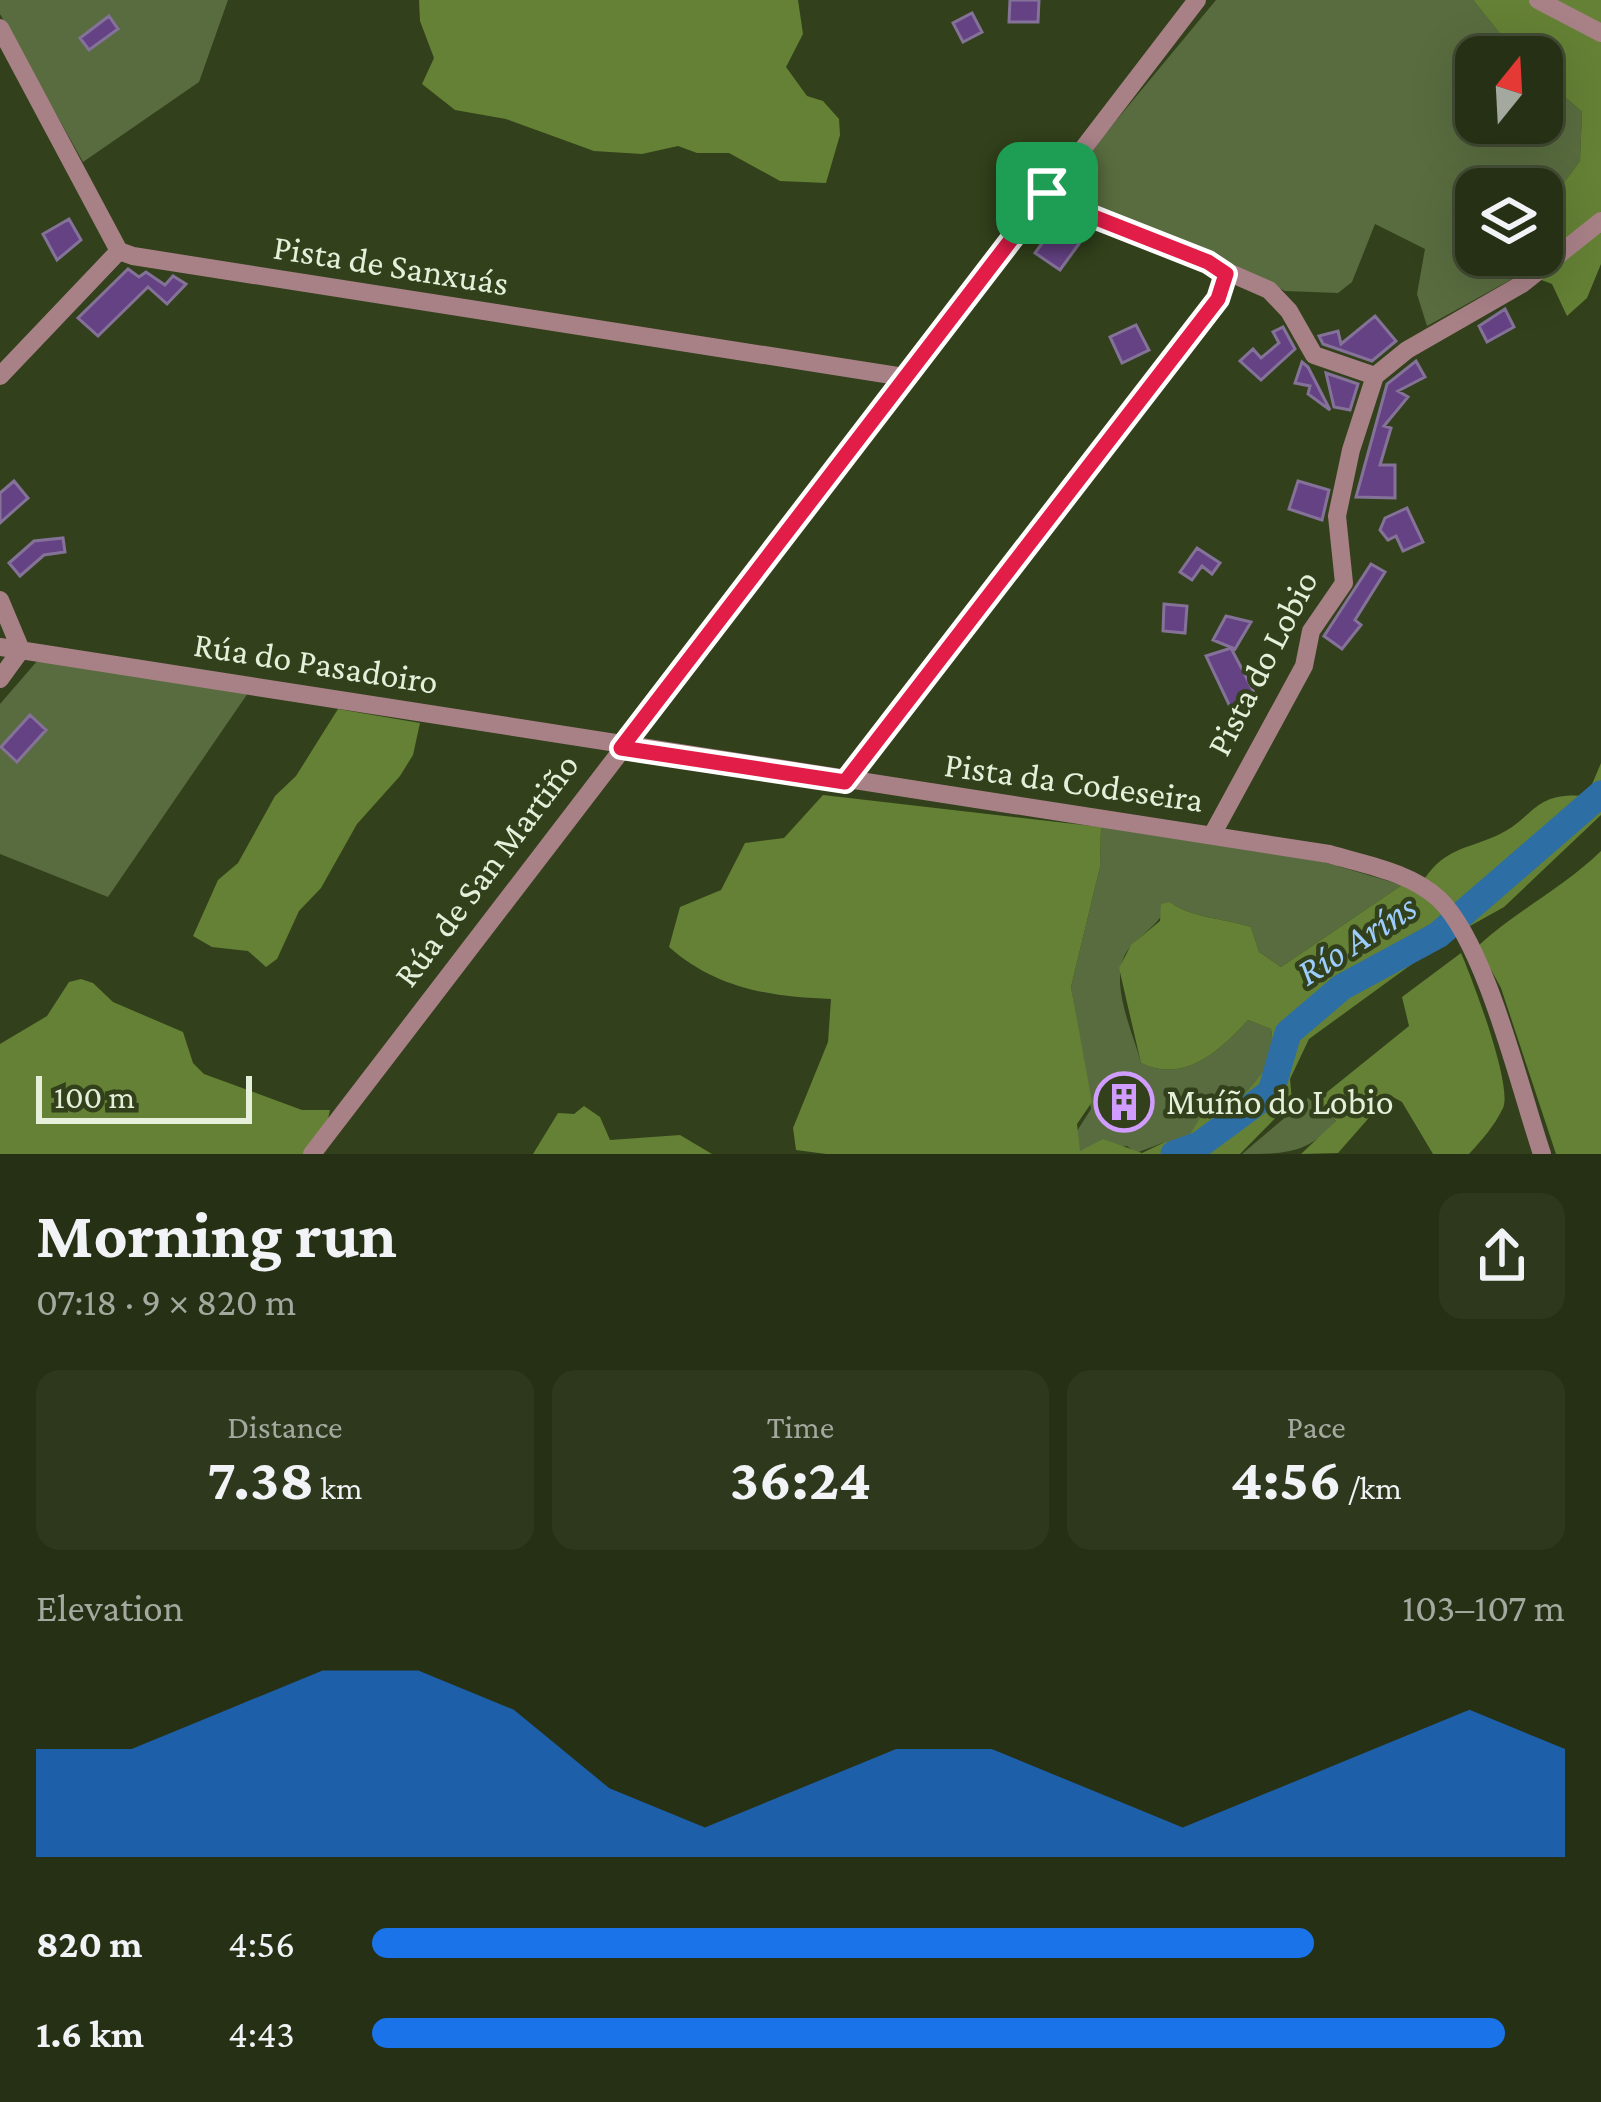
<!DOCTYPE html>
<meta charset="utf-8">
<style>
:root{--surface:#263014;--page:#2e381d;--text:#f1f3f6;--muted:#a4a9a0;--line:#424b34;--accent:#1a73e8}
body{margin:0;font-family:"Crimson Pro",serif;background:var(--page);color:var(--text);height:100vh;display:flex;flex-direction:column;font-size:45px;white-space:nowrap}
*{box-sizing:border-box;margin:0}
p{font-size:39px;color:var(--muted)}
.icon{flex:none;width:66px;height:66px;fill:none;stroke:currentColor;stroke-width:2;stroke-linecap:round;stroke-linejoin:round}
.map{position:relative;height:1154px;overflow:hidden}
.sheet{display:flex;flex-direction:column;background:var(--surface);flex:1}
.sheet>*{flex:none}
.needle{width:78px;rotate:18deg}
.fabs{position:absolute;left:1455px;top:36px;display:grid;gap:24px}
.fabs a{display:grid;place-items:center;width:108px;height:108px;border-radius:24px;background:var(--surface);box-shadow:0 12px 48px #0002,0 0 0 3px var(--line);font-size:60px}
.scale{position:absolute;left:36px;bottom:30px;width:216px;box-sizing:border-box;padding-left:12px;border:6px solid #e5efd9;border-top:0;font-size:33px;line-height:42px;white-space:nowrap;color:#e5efd9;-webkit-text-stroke:9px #32401b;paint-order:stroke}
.pin{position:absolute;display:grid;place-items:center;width:102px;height:102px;color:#fff;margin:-51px;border-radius:24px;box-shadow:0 6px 18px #0006}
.round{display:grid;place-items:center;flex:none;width:126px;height:126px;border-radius:24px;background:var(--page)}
.summary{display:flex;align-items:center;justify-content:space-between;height:204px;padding:0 36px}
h1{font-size:66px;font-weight:700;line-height:90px}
.metrics{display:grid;grid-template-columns:repeat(3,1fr);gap:18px;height:204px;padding:12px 36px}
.metrics div{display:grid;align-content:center;border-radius:24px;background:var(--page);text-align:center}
.metrics b{font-size:60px;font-weight:700}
.metrics small{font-size:33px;font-weight:400}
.metrics p{font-size:33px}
.chart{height:336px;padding:24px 36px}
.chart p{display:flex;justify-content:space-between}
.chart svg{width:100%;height:216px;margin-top:12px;fill:var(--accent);opacity:.7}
ul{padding:0 36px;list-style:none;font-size:39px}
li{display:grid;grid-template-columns:192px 144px 1fr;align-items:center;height:90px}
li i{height:30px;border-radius:15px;background:var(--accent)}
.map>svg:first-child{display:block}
.green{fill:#596c3f}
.forest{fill:#648135}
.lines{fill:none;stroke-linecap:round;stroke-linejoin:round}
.river{stroke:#2d6fa5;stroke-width:27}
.building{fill:#654284;stroke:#847298;stroke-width:3}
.minor{stroke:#a88187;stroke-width:18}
.route-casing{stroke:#fff;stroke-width:24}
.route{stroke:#e11d48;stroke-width:15}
.labels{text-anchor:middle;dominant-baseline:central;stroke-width:9;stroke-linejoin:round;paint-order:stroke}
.street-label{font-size:36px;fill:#e5efd9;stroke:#32401b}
.poi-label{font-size:36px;fill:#e5efd9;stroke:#32401b;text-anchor:start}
.water-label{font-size:39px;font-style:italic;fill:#9ccdfc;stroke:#32401b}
</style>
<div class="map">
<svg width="1601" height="1154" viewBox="0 0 1601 1154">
<rect width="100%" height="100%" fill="#32401b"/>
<path class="green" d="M 0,0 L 228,0 L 199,82 L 83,162 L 0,14 Z
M 1216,0 L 1473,0 L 1519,57 L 1476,57 L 1476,123 L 1542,123 L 1542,77 L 1582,112 L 1580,161 L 1542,212 L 1542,189 L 1476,189 L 1476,255 L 1529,255 L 1523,273 L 1427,326 L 1417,294 L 1425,249 L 1375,224 L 1352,282 L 1338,293 L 1285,291 L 1187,242 L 1068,194 L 1066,181 Z
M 38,660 L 248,693 L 108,897 L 0,854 L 0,704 Z
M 1101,827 L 1324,862 L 1402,885 L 1281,967 L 1259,952 L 1251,927 C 1223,918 1191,918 1170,902 C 1160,922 1148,930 1133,944 C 1103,972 1133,1031 1141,1063 C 1184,1084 1220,1051 1248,1020 L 1271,1029 C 1280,1073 1241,1089 1225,1121 L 1196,1131 L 1185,1143 L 1165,1142 L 1136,1153 L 1127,1146 L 1079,1151 L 1077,1131 L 1091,1109 L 1071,987 L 1100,867 Z
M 1308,1098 L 1336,1121 C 1309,1154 1284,1154 1242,1154 Z"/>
<path class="forest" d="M 419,0 L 798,0 L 803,34 L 786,67 L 807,96 L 823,101 L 839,119 L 840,135 L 826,183 L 780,181 L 729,153 L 697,153 L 678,146 L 642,154 L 594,151 L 506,119 L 455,110 L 422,84 L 434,58 L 420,21 Z
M 1473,0 L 1601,0 L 1601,264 L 1587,298 L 1567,316 L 1552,284 L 1523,273 L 1529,255 L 1542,255 L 1542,212 L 1580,161 L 1582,112 L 1542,77 L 1542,57 L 1519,57 Z
M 338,709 L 420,723 L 413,755 L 400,776 L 357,824 L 321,888 L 299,911 L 277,959 L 266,967 L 248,951 L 212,947 L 193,936 L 218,880 L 238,863 L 275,796 L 296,776 Z
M 1601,763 L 1601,815 L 1504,907 L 1445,940 L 1309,1039 L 1290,1079 L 1292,1101 L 1240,1154 L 826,1154 L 796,1150 L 793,1128 L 828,1042 L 831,999 C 770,997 715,988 669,947 L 680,907 L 721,890 L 745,843 L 784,838 L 823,795 L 1101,827 L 1100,867 L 1071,987 L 1092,1102 L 1077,1124 L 1080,1151 L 1103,1139 L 1142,1153 L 1165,1142 L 1185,1142 L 1202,1115 L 1225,1121 C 1241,1088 1280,1073 1271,1029 L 1248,1020 C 1220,1051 1184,1084 1141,1063 L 1119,968 L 1131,945 L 1160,921 L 1161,904 L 1170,902 C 1191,918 1223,918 1251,927 L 1259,952 L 1281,967 L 1402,885 L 1425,878 C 1445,849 1466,849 1496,836 C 1536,818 1531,791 1587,796 Z
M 1601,851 L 1601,1154 L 1556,1154 L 1501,988 L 1478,946 C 1517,910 1563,888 1601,851 Z
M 1461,953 C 1472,978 1513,1086 1503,1108 C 1495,1125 1482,1140 1469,1154 L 1433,1154 L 1402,1102 L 1389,1095 L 1338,1153 L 1301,1154 L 1336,1121 L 1316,1101 L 1409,1026 L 1402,997 Z
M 81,979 L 93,983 L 113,1002 L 183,1032 L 193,1063 L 204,1074 L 302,1110 L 330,1110 L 320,1154 L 0,1154 L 0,1044 L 47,1016 L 69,982 Z
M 584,1106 L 600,1117 L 610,1140 L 680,1135 L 712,1154 L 533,1154 L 558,1113 L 574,1114 Z"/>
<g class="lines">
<path class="river" d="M 1174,1154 L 1199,1145 L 1271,1092 L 1288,1033 L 1342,987 L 1438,935 L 1601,794"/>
</g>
<path class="building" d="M 1010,0 L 1039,0 L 1038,22 L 1009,22 Z
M 972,13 L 982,32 L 963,42 L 953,23 Z
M 109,16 L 118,29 L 89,50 L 80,38 Z
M 69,219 L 81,240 L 57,260 L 43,234 Z
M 1056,224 L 1081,241 L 1060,270 L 1035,253 Z
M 128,269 L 139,277 L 146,272 L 165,285 L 173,276 L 186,284 L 167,304 L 148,287 L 98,336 L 78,318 Z
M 1505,309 L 1514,327 L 1487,342 L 1479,326 Z
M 1375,316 L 1396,341 L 1372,361 L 1323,344 L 1319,336 L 1338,331 L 1341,344 Z
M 1136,325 L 1149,350 L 1122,363 L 1110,337 Z
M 1283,327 L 1295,349 L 1261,380 L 1240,361 L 1253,349 L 1261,358 L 1279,343 L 1273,332 Z
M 1416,361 L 1425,377 L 1398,391 L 1408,397 L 1384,426 L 1391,428 L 1380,465 L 1395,465 L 1395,498 L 1356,497 L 1387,384 Z
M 1302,362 L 1308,367 L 1330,410 L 1308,394 L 1310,386 L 1295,383 Z
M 1326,373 L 1358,384 L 1350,410 L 1334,407 Z
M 14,481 L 28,498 L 0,523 L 0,493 Z
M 1298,481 L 1329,490 L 1322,520 L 1289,509 Z
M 1407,508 L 1423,542 L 1403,551 L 1396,536 L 1388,540 L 1380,530 L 1385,518 Z
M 63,538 L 65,552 L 44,555 L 20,576 L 9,563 L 34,541 Z
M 1197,548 L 1220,563 L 1212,574 L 1202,566 L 1192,580 L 1180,572 Z
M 1371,564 L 1385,572 L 1355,620 L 1361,625 L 1342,649 L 1324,636 Z
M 1164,604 L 1187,606 L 1185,633 L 1163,631 Z
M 1226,616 L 1251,622 L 1235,649 L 1213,640 Z
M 1231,648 L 1258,700 L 1233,713 L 1206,656 Z
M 30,715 L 46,730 L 17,762 L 1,747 Z"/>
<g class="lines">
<path class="minor" d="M 1538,0 L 1601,33
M 0,28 L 119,251 L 133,256 L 904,377
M 1047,193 L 1269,290 L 1289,311 L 1314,355 L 1375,376
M 0,376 L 119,251
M 0,600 L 21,650 L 0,679
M 0,647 L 1329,854 C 1366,865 1410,872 1439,899 C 1486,944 1520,1089 1542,1154
M 845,782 L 1218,300 L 1226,274
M 1212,835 L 1304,666 L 1311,631 L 1344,583 L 1337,516 L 1351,450 L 1375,376 L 1407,350 L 1522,284 L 1601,221
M 312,1154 L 1197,0"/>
</g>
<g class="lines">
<defs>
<path id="route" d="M 1047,193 L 1076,210 L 1208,262 L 1226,274 L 1218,299 L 845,782 L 621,748 Z"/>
</defs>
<use href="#route" class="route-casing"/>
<use href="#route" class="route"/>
</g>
<defs>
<symbol id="building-ring" viewBox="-11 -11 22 22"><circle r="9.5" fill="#32401b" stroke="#d09dff" stroke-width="1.5"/><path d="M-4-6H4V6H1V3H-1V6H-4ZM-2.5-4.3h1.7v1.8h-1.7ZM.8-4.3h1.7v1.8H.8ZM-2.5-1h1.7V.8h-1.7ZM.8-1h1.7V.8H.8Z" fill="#d09dff"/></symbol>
</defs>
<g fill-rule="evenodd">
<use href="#building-ring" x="1091" y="1069" width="66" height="66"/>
</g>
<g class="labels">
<g class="street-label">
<text transform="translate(391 265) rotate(9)">Pista de Sanxuás</text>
<text transform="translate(316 663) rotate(9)">Rúa do Pasadoiro</text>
<text transform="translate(1262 663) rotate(-63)">Pista do Lobio</text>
<text transform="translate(1074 782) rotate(8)">Pista da Codeseira</text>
<text transform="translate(486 870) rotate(-53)">Rúa de San Martiño</text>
</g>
<g class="poi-label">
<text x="1166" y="1102">Muíño do Lobio</text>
</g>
<g class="water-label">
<text transform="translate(1356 939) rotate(-33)">Río Aríns</text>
</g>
</g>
</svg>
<div class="fabs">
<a><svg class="needle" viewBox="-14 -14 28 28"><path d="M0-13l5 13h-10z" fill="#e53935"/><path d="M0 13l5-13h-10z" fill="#a4a9a0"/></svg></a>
<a><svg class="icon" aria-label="layers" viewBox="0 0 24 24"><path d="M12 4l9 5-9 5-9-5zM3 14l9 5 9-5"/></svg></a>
</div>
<div class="scale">100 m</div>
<div class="pin" style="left:1047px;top:193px;background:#1e9e55"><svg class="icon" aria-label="arrive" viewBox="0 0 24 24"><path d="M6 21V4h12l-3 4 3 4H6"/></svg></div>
</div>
<section class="sheet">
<div class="summary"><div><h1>Morning run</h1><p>07:18 · 9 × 820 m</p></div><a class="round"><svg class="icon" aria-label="share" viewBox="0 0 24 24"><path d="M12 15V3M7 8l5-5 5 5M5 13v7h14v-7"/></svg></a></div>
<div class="metrics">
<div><p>Distance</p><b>7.38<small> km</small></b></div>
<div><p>Time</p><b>36:24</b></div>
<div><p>Pace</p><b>4:56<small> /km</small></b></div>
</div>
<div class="chart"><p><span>Elevation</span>103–107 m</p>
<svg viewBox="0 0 160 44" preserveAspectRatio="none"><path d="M0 44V22L10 22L20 14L30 6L40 6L50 14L60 30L70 38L80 30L90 22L100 22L110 30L120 38L130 30L140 22L150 14L160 22V44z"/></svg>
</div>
<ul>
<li><b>820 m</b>4:56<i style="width:79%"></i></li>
<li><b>1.6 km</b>4:43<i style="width:95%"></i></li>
</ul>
</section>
